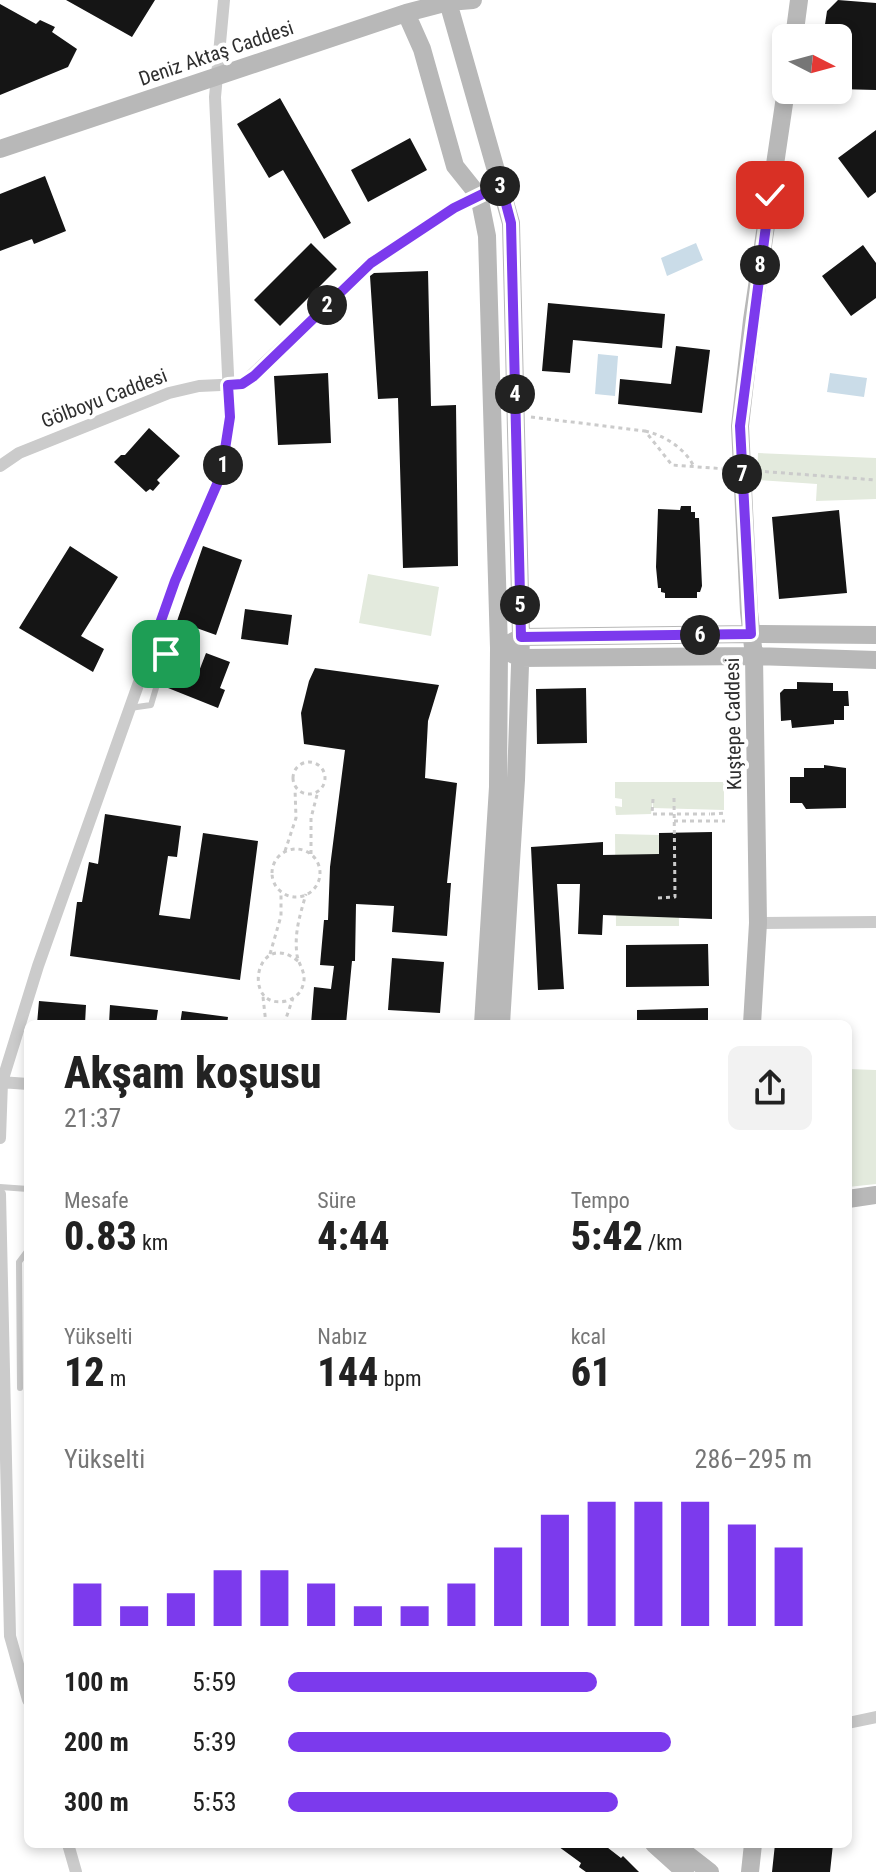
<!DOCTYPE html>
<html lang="tr">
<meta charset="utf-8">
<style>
:root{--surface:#fff;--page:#f2f2f2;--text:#222;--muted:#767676;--accent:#7c3aed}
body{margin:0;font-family:"Roboto Condensed",sans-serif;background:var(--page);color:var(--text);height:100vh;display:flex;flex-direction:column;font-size:30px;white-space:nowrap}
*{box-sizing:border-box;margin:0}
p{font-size:26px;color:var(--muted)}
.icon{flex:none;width:44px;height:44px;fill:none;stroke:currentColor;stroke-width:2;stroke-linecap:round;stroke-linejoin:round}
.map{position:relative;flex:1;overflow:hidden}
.panel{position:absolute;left:24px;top:1020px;width:828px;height:828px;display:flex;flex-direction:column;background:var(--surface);border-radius:12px;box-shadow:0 4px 12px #0003}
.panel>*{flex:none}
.needle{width:52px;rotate:96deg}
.tools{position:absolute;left:772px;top:24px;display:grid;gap:16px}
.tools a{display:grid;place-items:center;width:80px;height:80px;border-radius:12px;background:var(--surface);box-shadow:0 4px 12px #0003;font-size:40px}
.pin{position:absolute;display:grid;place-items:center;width:68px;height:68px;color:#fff;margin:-34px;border-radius:16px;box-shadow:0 4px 12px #0006}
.km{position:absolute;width:40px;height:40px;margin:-20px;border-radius:50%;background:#222;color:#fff;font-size:22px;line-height:40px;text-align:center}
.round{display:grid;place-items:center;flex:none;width:84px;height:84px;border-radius:12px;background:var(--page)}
.overview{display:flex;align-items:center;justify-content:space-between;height:136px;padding:0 40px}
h1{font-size:44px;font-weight:800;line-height:60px}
.stats{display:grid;grid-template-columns:repeat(3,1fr);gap:12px;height:136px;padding:8px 40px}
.stats div{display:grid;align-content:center}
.stats b{font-size:40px;font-weight:800}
.stats small{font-size:22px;font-weight:400}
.stats p{font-size:22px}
.chart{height:224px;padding:16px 40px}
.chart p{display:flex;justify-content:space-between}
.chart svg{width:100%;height:144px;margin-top:8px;stroke:var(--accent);stroke-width:6}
ul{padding:0 40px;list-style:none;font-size:26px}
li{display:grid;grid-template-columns:128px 96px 1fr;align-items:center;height:60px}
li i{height:20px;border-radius:10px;background:var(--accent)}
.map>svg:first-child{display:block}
.green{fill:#e3eadd}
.water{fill:#cadce8}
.building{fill:#151515}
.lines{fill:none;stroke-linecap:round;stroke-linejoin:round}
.path{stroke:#cbcbcb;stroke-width:3;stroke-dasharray:4 4;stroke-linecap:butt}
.lane{stroke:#cbcbcb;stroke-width:6}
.street{stroke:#cbcbcb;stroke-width:12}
.secondary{stroke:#b8b8b8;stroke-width:18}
.route-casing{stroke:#fff;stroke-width:16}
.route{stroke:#7c3aed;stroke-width:10}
.labels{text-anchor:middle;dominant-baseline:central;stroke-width:8;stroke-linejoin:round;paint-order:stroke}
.street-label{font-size:20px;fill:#2e2e2e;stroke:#fff}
</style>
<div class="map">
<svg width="876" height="1872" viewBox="0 0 876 1872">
<rect width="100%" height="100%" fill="#fff"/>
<path class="green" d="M 758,453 L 876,458 L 876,499 L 816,501 L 817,484 L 757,480 Z
M 368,574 L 439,587 L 431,636 L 359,623 Z
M 615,782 L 724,782 L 724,810 L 653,808 L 653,799 L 651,814 L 616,815 L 615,806 L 622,807 L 622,799 L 615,798 Z
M 615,834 L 659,835 L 678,859 L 679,926 L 616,926 Z
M 848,1069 L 876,1070 L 876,1184 L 848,1187 Z"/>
<path class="water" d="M 696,243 L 703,260 L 667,276 L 661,258 Z
M 598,354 L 618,356 L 615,396 L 595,394 Z
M 830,373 L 867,378 L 864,397 L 827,392 Z"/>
<path class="building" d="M 66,0 L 155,0 L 132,37 Z
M 838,0 L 876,3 L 876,90 L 838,89 L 838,38 L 823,38 L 827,11 Z
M 0,4 L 36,24 L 40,20 L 55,27 L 52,32 L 77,49 L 68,67 L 0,95 Z
M 280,98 L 351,223 L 324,239 L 283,170 L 269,178 L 237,124 Z
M 876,130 L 876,192 L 868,198 L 838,158 Z
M 410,138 L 427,170 L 368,202 L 351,170 Z
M 45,176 L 66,231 L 34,244 L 32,239 L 0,251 L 0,194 Z
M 311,243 L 337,269 L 280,326 L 254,300 Z
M 863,245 L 876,263 L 876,298 L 851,316 L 822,276 Z
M 428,271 L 431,406 L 456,405 L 458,566 L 403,568 L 398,398 L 378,399 L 370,276 L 374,273 Z
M 548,303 L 665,314 L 662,348 L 573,340 L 570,373 L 542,371 Z
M 676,346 L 710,350 L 702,413 L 618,404 L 620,379 L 671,384 Z
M 328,373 L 331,443 L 278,445 L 274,376 Z
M 149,428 L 180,456 L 157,480 L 160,483 L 153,491 L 150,489 L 146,492 L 114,462 L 121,455 L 125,455 Z
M 681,506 L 691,506 L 691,512 L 695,512 L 695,518 L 699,518 L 702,586 L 700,592 L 697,592 L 697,598 L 665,598 L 665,593 L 661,592 L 661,588 L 658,588 L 656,567 L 658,509 L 680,510 Z
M 839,510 L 847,593 L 779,599 L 772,517 Z
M 70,546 L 118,577 L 81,636 L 104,649 L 93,672 L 19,628 Z
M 203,546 L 242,560 L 216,635 L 177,621 Z
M 245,609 L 292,615 L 288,645 L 241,639 Z
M 206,653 L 230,662 L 220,688 L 225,690 L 218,708 L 163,686 L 168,668 L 196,679 Z
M 315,668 L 439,685 L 428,721 L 425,778 L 457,783 L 447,883 L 451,883 L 447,936 L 392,932 L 394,906 L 356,904 L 355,961 L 352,961 L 346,1024 L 311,1024 L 314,987 L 331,989 L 334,966 L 320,965 L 324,920 L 328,920 L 330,867 L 345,750 L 304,744 L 301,713 L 309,681 Z
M 797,682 L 833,683 L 833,691 L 848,691 L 849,706 L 844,706 L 844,720 L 834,720 L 834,724 L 792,728 L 791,720 L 781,721 L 780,693 L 784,689 L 797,689 Z
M 586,688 L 587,743 L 537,744 L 536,689 Z
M 824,765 L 846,768 L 846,808 L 806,809 L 802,803 L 790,803 L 790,777 L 804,777 L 804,768 L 824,768 Z
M 105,814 L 181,826 L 177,857 L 168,856 L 159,915 L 190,919 L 203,833 L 258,841 L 240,980 L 70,956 L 77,902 L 82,902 L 89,862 L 98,864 Z
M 712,832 L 712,919 L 603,915 L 602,935 L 578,934 L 580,884 L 557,884 L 564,989 L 538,990 L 531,847 L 603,842 L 603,855 L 659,854 L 659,833 Z
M 708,944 L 709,986 L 626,987 L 626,945 Z
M 392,958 L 444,962 L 440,1013 L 388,1010 Z
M 39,1001 L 86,1005 L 85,1024 L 37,1024 Z
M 110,1005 L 158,1010 L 156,1024 L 109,1024 Z
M 708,1008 L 708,1024 L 637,1024 L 637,1010 Z
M 182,1011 L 228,1017 L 227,1024 L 180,1024 Z
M 555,1844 L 603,1844 L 621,1858 L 623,1856 L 639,1872 L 586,1872 L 579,1867 L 581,1863 Z
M 775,1844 L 833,1844 L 830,1872 L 772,1872 Z"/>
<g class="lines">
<path class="path" d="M 531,417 L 645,431 L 672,465 L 726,469
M 645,431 C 664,435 686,449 694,467
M 757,471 L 876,480
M293 778a16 16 0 1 1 32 0a16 16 0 1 1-32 0Z
M 653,799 L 652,814 L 710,814
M 711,814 L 725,813
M 674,821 L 725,821
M272 873a24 24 0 1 1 48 0a24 24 0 1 1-48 0Z
M 285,851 L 296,818 L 295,789
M 311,854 L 311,818 L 318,791
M 658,898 L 675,897 L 674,797
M 270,954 L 281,916 L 281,892
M 298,961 C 255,927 241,1011 286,1001 C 294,999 301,993 303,985 C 307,973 299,966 297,955 C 294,933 300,915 306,894
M 263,997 L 266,1024
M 284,1024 L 293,998"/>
<path class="lane" d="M 130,708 L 151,705 L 166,654 L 152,646
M 0,1187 L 28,1189
M 20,1388 L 19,1262 L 28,1250"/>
<path class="street" d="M 0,466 L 19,453 L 169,393 L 199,386 L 242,384 L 371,263 L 454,208 L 479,196
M 758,923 L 876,922
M 0,1082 L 28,1084
M 0,1138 L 2,1082 L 38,966 L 175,581 L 221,475 L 230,417 L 215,97 L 224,0
M 0,1194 L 10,1636 L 28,1700
M 848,1723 L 876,1717
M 68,1844 L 76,1872"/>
<path class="secondary" d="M 448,2 L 511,223 L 521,637 L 516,780 L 501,1024
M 406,13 L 422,49 L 455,166 L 479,196 L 487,236 L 499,648 L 498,787 L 483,1024
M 794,38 L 799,0
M 0,149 L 406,13 L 448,2 L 473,0
M 512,642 L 521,637 L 751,634 L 876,635
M 512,654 L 520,658 L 754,656 L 876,660
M 752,1024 L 758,923 L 754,656 L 749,612 L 740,426 L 752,320 L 786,90
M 848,1199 L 876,1195
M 654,1844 L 685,1872
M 674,1844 L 710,1872
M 750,1872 L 753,1844"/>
</g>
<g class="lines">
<defs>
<path id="route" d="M 166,654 L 152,646 L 175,581 L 221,475 L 230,417 L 228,385 L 242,384 L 254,376 L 371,263 L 454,208 L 501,185 L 511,223 L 521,637 L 751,634 L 740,426 L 770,195"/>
</defs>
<use href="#route" class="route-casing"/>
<use href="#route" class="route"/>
</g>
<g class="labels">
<g class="street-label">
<text transform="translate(216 53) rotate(-19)">Deniz Aktaş Caddesi</text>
<text transform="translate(104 398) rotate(-21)">Gölboyu Caddesi</text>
<text transform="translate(733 724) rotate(-91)">Kuştepe Caddesi</text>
</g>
</g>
</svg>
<div class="tools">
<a><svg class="needle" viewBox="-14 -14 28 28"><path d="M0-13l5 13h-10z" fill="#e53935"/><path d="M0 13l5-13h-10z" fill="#767676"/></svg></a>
</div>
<div class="pin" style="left:166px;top:654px;background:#1e9e55"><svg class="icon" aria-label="arrive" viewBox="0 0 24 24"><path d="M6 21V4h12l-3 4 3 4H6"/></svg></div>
<div class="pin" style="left:770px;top:195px;background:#d93025"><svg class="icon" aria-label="check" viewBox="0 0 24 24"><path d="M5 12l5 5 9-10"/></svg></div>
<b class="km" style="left:223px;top:465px">1</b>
<b class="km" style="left:327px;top:305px">2</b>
<b class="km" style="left:500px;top:186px">3</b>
<b class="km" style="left:515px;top:394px">4</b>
<b class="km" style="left:520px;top:605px">5</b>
<b class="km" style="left:700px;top:635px">6</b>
<b class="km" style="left:742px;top:474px">7</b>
<b class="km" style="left:760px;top:265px">8</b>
<section class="panel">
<div class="overview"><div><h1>Akşam koşusu</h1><p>21:37</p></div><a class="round"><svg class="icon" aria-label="share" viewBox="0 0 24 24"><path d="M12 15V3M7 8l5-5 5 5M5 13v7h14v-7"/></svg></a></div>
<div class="stats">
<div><p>Mesafe</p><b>0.83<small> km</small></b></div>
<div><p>Süre</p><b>4:44</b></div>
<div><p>Tempo</p><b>5:42<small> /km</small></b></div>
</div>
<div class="stats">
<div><p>Yükselti</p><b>12<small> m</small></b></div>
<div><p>Nabız</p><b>144<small> bpm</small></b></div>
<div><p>kcal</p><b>61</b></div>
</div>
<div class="chart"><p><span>Yükselti</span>286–295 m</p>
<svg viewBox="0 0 160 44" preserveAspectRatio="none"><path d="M5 44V31M15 44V38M25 44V34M35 44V27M45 44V27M55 44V31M65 44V38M75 44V38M85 44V31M95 44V20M105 44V10M115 44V6M125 44V6M135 44V6M145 44V13M155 44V20"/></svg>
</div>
<ul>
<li><b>100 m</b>5:59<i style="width:59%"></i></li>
<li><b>200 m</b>5:39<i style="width:73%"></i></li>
<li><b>300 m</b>5:53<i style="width:63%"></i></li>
</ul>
</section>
</div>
